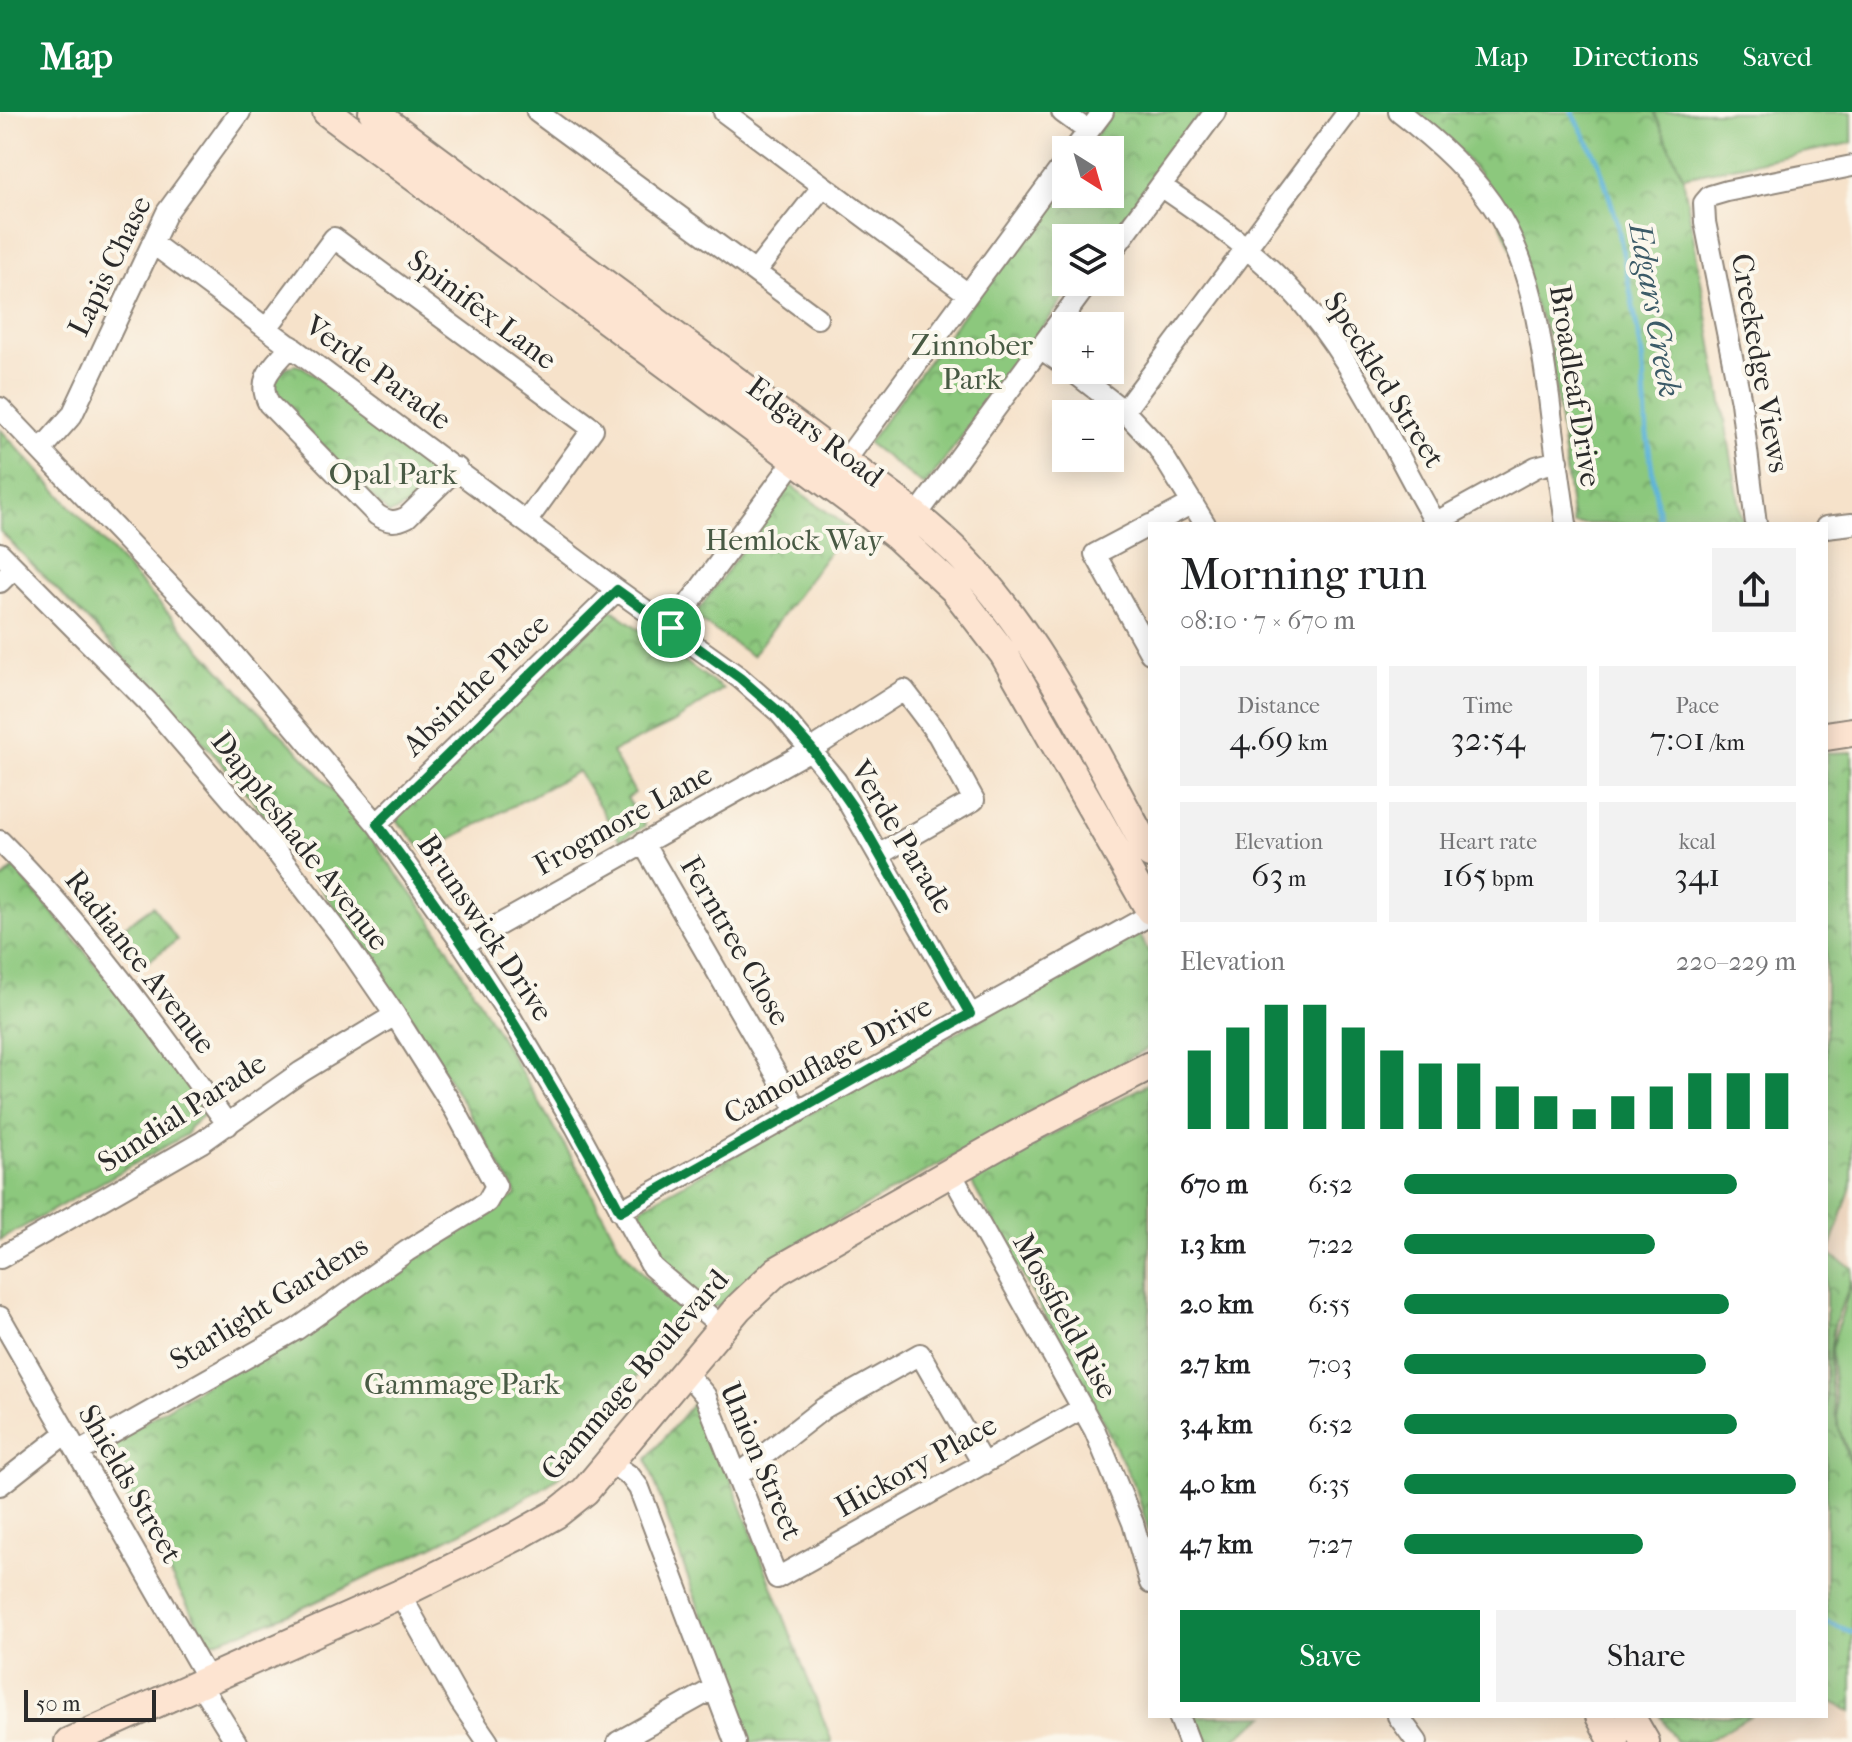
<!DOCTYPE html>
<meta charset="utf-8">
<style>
:root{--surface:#fff;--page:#f2f2f2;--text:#202124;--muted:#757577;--accent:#0b8043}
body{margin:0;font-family:"IM FELL French Canon",serif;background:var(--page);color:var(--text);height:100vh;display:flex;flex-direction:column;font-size:30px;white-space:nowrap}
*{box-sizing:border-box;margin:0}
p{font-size:26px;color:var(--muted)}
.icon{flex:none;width:44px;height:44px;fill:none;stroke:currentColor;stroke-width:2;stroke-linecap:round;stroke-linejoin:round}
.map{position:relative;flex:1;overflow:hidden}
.side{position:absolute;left:1148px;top:410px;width:680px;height:1196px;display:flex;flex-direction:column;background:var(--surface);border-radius:0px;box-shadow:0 4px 20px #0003}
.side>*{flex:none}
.needle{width:52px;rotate:143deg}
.fabs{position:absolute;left:1052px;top:24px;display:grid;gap:16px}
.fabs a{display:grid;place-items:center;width:72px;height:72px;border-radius:0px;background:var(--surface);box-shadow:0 4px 20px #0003;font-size:40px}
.scale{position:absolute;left:24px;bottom:20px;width:132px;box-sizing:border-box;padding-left:8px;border:4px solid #2b2b2b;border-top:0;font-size:22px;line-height:28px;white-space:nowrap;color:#2b2b2b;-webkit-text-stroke:6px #fbf7ec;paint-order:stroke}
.pin{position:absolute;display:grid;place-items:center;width:68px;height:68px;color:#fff;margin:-34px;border:4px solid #fff;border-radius:50%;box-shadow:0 2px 8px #0007}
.round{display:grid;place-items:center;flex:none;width:84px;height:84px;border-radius:0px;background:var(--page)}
.overview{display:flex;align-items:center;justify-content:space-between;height:136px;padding:0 32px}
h1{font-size:44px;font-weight:600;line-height:60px}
.metrics{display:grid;grid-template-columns:repeat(3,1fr);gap:12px;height:136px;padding:8px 32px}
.metrics div{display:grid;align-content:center;border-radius:0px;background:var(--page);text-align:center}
.metrics b{font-size:34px;font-weight:600}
.metrics small{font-size:22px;font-weight:400}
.metrics p{font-size:22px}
.chart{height:224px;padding:16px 32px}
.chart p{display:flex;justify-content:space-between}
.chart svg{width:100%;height:144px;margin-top:8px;stroke:var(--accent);stroke-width:6}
.action{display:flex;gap:16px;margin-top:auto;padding:16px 32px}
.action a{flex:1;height:92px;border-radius:0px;background:var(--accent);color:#fff;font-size:32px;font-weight:600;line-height:92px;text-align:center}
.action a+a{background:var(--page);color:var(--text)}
ul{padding:0 32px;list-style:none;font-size:26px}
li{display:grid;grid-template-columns:128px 96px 1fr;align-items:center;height:60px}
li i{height:20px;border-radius:10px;background:var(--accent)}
header{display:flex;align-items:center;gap:48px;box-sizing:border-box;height:112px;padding:0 40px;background:var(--accent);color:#fff}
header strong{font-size:38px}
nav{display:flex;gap:44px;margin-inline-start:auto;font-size:28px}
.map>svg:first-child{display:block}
.built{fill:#ecd2b9}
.grass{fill:#8cc87d;stroke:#5c7a54;stroke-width:2}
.park{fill:url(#park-crowns);stroke:#5c7a54;stroke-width:2}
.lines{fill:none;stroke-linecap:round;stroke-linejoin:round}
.stream{stroke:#5bb3d8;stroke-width:5}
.street-casing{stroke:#90867a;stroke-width:24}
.secondary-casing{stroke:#90867a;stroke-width:32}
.street{stroke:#fff;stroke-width:20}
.secondary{stroke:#fde4d1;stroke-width:28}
.route-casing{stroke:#fff;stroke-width:16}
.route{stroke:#0b8043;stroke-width:10}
.labels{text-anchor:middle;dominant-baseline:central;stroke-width:8;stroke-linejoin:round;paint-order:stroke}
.street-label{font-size:30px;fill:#2b2b2b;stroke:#fbf7ec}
.park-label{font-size:30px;fill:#485a44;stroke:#fbf7ec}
.water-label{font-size:32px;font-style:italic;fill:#3c5b68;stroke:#fbf7ec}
</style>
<header>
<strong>Map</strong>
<nav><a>Map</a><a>Directions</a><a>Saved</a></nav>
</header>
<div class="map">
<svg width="1852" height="1630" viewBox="0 0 1852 1630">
<defs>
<pattern id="park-crowns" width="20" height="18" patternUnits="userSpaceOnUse" patternTransform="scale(2)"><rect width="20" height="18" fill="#8cc87d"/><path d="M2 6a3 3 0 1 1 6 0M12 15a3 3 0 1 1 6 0" fill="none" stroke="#73a367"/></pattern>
</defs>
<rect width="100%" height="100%" fill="#fbf7ec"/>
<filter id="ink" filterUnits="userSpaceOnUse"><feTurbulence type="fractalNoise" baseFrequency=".0125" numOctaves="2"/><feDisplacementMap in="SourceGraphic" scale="16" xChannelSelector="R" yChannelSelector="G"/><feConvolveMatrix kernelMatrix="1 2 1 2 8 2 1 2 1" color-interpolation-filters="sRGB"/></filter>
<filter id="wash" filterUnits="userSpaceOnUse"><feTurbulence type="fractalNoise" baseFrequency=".006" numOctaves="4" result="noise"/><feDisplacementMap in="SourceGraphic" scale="32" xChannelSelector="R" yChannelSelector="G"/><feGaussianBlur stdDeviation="1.8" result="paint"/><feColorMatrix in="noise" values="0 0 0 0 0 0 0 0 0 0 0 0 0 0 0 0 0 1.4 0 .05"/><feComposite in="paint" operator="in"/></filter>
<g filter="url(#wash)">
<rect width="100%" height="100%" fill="#f6e2ca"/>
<path class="built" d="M 1852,1071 L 1852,1156 L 1829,1142 Z
M 1826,1587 L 1852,1600 L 1852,1630 L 1705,1630 L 1750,1604 L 1826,1604 Z"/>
<path class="grass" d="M 1654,0 L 1852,0 L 1852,31 L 1683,65 Z
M 1852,1169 L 1852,1351 L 1838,1314 L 1831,1237 Z"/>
<path class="park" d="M 1113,0 L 1202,0 L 1109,126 L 1066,126 L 1066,170 L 1076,170 L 925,374 L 868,331 L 1066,63 L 1066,82 L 1110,82 L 1110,38 L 1085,38 Z
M 1410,0 L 1654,0 L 1683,65 L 1743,412 L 1573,412 L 1549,225 L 1479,61 L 1450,29 Z
M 295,253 L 303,255 L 428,348 C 446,370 410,396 389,402 L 272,282 C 274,266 278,256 295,253 Z
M 0,317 L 253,594 L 308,649 L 368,719 L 382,742 L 430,806 L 582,1063 L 619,1133 L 643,1162 L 687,1205 L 617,1288 L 564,1360 L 546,1374 C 490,1407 431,1436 372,1463 C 319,1489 266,1514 209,1531 L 104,1345 L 106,1334 L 452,1120 L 517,1083 C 431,931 336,785 222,652 C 152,571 75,497 0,419 Z
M 790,373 L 848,415 L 752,544 L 694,504 Z
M 611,497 L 723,577 L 673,611 L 612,640 L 635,681 L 627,686 L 645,714 L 620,728 L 578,659 L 441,732 L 428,743 L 394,705 Z
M 1852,640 L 1852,1071 L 1829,1142 L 1852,1156 C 1852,1177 1839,1195 1834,1215 C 1824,1260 1834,1312 1852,1355 L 1852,1600 L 1826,1587 L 1826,641 Z
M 14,756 C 84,834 146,916 207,1000 L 189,1016 L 187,1022 L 0,1128 L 0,769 Z
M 153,794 L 177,828 L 140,855 L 114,822 Z
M 1138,820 L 1150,842 L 1150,935 L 800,1130 L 770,1149 L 727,1193 L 711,1195 L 659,1147 L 639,1110 L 638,1105 L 642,1095 Z
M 1150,971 L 1150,1425 L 1137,1379 L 1105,1313 L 969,1066 Z
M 699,1284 L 832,1630 L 750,1630 C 712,1537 679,1442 647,1347 Z
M 1193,1604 L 1266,1604 L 1231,1630 L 1202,1630 Z
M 1661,1604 L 1750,1604 L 1705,1630 L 1676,1630 Z"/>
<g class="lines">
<path class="stream" d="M 1572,0 L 1598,49 L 1617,109 L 1642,242 L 1647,322 L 1660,412
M 1826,1510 L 1852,1520"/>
</g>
</g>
<g filter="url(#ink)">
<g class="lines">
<defs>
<path id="street" d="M 537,0 L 755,160 L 823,74
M 724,0 L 968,182
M 1062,0 L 1088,19
M 1399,0 C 1438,30 1474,62 1500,105 C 1533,160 1540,223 1549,285 C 1554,328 1560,370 1566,412
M 1074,38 L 1103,0
M 1161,74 C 1214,110 1270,149 1310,200 C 1361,263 1395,340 1435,410
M 152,131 L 617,478 L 740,566 L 779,600 L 836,669 L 970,902
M 1110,142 L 1215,0
M 755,160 L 817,206
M 267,216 L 334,126 L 593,317 L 526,410
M 291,234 C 275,253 255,266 269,292 L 377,403 C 388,410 395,411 407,405 L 457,356
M 1040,236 L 1066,254
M 1071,258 L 1124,299 L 1157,334 L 1205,412
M 0,296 L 216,522 L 377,712 L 463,833 L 508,901 L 576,1015 L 652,1155 L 722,1215
M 1124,299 L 1348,0
M 41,338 L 72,303 L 167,100 L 240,0
M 845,349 L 1066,49
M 916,404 L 1089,170
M 1153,412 L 1193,391
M 1433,412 L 1536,355 L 1558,349
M 1756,412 L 1741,290 L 1705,110 L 1704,91 L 1710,84 L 1727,79 L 1852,54
M 1150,413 L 1095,442 L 1150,541
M 1826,415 L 1852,412
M 0,441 L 148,590 L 271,733 L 342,826 L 395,903 L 455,998 L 496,1074 L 487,1090 L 407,1139 L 297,1217 L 79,1340
M 0,470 L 14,456
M 671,516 L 795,348
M 377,712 L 617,478
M 0,729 C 86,815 157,914 228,1013
M 643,731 L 798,1000
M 463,833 L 812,637 L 904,578 L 938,623 L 974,688 L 880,742
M 951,1061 L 1095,1319 L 1133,1411 L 1150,1471
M 620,1099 L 1150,803
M 0,1146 L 202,1030 L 301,960 L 395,903
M 0,1205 L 208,1568
M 685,1260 L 705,1283 L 777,1466 L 1083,1296
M 611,1351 L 630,1364 L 639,1376 L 735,1630
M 737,1364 L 824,1296 L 920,1242 L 983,1352
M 0,1373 L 66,1321
M 400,1482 L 460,1589 L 488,1630
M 200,1572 L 236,1630
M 1179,1604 L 1189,1630
M 1398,1604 L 1417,1630
M 618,1630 L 713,1577"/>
<path id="secondary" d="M 327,0 L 870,403 L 897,424 L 954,477 L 1004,542 L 1150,798
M 373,0 L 896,388 C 921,408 947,429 969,453 C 1043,531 1097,647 1150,742
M 1826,624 L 1852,620
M 1600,1604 L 1614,1630
M 1630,1604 L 1645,1630
M 69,1630 L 400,1482 L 517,1424 L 556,1402 L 585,1379 L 738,1196 L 777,1159 L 1022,1020 L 1150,954"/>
</defs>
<use href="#street" class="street-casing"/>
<use href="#secondary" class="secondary-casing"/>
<use href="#street" class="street"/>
<use href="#secondary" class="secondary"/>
</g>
</g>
<g class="lines" filter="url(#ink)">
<defs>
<path id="route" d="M 617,478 L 740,566 L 779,600 L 812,637 L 852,694 L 970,902 L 620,1099 C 550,963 469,833 377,712 Z"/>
</defs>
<use href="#route" class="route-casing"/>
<use href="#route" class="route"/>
</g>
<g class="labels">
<g class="street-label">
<text transform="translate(110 154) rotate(-64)">Lapis Chase</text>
<text transform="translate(482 198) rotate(37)">Spinifex Lane</text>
<text transform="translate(1760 251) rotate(80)">Creekedge Views</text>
<text transform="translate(378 261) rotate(36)">Verde Parade</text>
<text transform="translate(1384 268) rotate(58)">Speckled Street</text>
<text transform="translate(1575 274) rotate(81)">Broadleaf Drive</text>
<text transform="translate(815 320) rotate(37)">Edgars Road</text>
<text transform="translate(476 573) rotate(-44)">Absinthe Place</text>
<text transform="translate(623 708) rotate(-29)">Frogmore Lane</text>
<text transform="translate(902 725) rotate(59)">Verde Parade</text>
<text transform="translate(300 729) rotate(52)">Dappleshade Avenue</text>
<text transform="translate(485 816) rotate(56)">Brunswick Drive</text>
<text transform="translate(735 829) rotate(60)">Ferntree Close</text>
<text transform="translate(140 850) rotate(52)">Radiance Avenue</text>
<text transform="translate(828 948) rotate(-29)">Camouflage Drive</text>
<text transform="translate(182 1001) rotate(-33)">Sundial Parade</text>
<text transform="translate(269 1191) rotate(-32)">Starlight Gardens</text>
<text transform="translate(1065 1204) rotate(61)">Mossfield Rise</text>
<text transform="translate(635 1263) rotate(-49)">Gammage Boulevard</text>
<text transform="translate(761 1349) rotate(67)">Union Street</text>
<text transform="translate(916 1354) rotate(-29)">Hickory Place</text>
<text transform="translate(130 1372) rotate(60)">Shields Street</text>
</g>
<g class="park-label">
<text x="972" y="233">Zinnober<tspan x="972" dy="34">Park</tspan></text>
<text x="393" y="362">Opal Park</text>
<text x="794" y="428">Hemlock Way</text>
<text x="462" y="1272">Gammage Park</text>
</g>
<g class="water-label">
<text transform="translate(1655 198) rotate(80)">Edgars Creek</text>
</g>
</g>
</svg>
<div class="fabs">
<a><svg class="needle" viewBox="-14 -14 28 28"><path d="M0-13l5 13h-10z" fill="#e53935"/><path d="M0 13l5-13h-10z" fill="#757577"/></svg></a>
<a><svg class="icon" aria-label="layers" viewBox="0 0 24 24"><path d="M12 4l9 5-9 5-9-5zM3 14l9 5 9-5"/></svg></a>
<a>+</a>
<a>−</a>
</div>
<div class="scale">50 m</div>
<div class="pin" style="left:671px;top:516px;background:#1e9e55"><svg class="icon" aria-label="arrive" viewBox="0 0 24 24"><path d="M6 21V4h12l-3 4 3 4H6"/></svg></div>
<section class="side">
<div class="overview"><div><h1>Morning run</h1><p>08:10 · 7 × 670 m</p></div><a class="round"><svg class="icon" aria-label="share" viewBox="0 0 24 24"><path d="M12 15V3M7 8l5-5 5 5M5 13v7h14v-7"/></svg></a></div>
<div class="metrics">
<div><p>Distance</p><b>4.69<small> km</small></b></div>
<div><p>Time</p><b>32:54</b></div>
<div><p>Pace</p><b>7:01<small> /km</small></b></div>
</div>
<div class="metrics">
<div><p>Elevation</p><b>63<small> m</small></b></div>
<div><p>Heart rate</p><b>165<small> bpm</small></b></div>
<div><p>kcal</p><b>341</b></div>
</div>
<div class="chart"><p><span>Elevation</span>220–229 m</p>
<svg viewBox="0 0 160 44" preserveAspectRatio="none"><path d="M5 44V20M15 44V13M25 44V6M35 44V6M45 44V13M55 44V20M65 44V24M75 44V24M85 44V31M95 44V34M105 44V38M115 44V34M125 44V31M135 44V27M145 44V27M155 44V27"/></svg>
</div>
<ul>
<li><b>670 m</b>6:52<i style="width:85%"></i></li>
<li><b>1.3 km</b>7:22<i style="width:64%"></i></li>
<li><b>2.0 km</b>6:55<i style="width:83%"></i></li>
<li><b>2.7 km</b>7:03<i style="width:77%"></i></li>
<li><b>3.4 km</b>6:52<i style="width:85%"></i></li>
<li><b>4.0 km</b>6:35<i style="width:100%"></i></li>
<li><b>4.7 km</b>7:27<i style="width:61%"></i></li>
</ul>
<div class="action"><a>Save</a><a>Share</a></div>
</section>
</div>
